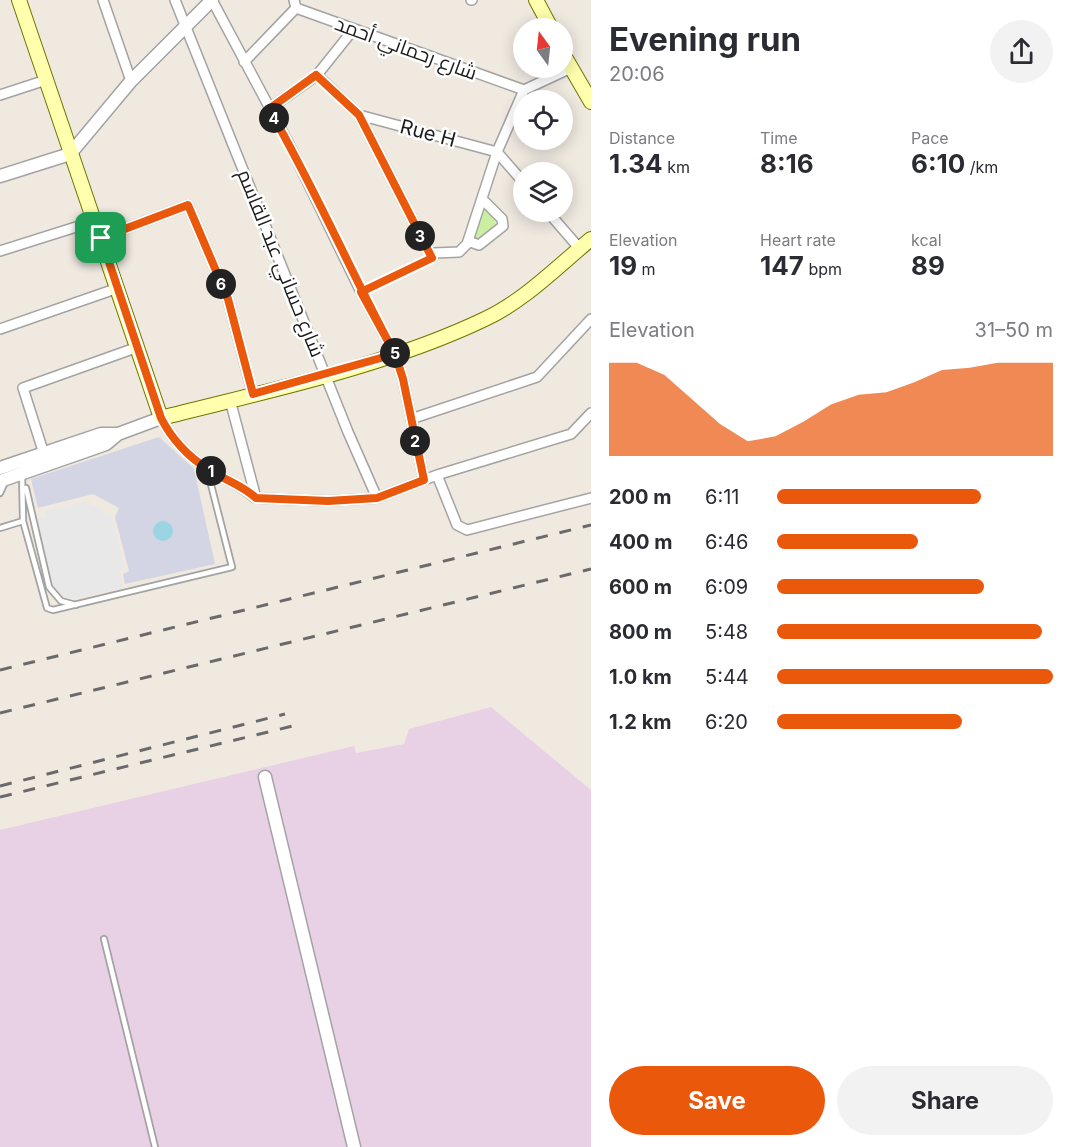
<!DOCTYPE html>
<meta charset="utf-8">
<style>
:root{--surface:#fff;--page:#f2f2f3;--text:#2b2b33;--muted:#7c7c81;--accent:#ea580c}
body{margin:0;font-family:Inter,Cairo,sans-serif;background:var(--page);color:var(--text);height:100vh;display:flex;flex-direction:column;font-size:22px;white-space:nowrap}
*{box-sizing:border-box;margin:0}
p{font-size:20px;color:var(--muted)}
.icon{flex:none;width:33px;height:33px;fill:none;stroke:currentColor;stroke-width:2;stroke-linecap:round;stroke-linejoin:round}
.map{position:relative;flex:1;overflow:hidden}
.details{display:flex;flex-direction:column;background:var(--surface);width:480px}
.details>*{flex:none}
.needle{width:39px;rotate:345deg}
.tools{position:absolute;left:513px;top:18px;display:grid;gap:12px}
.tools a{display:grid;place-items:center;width:60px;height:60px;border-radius:50%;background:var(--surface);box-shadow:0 3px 15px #0003;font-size:30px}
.pin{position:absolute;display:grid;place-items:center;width:51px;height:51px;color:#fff;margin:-26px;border-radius:12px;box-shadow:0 3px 9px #0006}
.km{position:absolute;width:30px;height:30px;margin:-15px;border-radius:50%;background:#222;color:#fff;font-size:16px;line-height:30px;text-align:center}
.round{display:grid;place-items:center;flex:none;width:63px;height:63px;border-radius:32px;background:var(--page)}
.overview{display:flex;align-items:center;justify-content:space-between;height:102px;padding:0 18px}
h1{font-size:33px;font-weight:700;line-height:45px}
.stats{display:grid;grid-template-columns:repeat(3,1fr);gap:9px;height:102px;padding:6px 18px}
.stats div{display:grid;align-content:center}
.stats b{font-size:26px;font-weight:700}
.stats small{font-size:16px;font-weight:400}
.stats p{font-size:16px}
.chart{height:168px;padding:12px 18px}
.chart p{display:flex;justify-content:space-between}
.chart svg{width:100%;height:108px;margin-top:6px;fill:var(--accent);opacity:.7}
.action{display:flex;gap:12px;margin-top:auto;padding:12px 18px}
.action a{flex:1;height:69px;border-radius:36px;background:var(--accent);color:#fff;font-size:24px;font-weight:700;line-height:69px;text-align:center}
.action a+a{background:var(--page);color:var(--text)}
ul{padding:0 18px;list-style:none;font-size:20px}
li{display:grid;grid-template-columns:96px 72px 1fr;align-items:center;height:45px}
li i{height:15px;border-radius:8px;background:var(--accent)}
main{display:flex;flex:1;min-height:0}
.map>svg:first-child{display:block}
.industrial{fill:#e9d1e5}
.grass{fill:#cbefa0}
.parking{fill:#e8e8e8}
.plaza{fill:#d4d5e4}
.water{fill:#9bd5e2}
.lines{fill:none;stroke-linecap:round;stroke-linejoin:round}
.service-casing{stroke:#a3a3a3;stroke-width:8}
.minor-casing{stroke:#a3a3a3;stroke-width:12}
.tertiary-casing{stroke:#a3a3a3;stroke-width:15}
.secondary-casing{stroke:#6f7600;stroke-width:16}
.service{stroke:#fff;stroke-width:4.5}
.minor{stroke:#fff;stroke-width:9}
.tertiary{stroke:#fff;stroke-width:12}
.secondary{stroke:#ffffae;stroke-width:14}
.rail{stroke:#6a6a6a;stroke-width:3;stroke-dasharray:12 12;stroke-linecap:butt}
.route-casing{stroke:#fff;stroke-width:12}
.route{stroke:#ea580c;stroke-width:8}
.labels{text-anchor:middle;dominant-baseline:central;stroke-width:5;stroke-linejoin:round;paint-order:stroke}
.street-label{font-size:20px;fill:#1c1c1c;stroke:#fff}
</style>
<main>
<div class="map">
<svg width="591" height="1147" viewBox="0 0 591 1147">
<rect width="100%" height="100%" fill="#efe9e0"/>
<path class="industrial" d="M 491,707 L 591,790 L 591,1147 L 0,1147 L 0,830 L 354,746 L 356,753 L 404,744 L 409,729 Z"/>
<path class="grass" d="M 484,208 L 495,221 L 496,226 C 489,233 484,241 474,238 Z"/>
<path class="parking" d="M 89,501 L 92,506 L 100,507 L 104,515 L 111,514 L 125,569 L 119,571 L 123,588 L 66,600 L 60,597 L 53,587 L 36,519 L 46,517 L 45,511 Z"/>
<path class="plaza" d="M 159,437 L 194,469 L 215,564 L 125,584 L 123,574 L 129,571 L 115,517 L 119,508 L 93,494 L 38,508 L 31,479 Z"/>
<path class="water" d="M153 531a10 10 0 1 1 20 0a10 10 0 1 1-20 0Z"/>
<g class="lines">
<defs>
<path id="service" d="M 361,292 L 432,258
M 22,473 L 23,521 L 47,608 L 53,610 L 232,567 L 207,469
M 26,488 L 49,587 L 61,601 L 76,605
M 0,493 L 5,482
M 0,528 L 23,521
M 104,939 L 155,1147"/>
<path id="minor" d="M 103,0 L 131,81
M 175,0 L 348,432 L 377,498
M 212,0 L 290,146 L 361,292 L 395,354 L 403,379 L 424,480
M 294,0 L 296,8 L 524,90
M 471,0 L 472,0
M 244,62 L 296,8
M 317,75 L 359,115 L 432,258 L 434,253 L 459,252 L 467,244 L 497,152 L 524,90 L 571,68
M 0,95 L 46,80
M 269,109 L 317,75 L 353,30
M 359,115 L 497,152 L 524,183
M 548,212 L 580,249
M 101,238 L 188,205 L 228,299 L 253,395
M 468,241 L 479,245 L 503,226 L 502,219 L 482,199
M 0,251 L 95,221
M 0,329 L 118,288
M 230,400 L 256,498 L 328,501 L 377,498 L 437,475 L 571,434 L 591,413
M 161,418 C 171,438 188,457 208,469 C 224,480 241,484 255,498
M 411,419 L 537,377 L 591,319
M 44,454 L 23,388 L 138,347
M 437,475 L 457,525 L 467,530 L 591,498"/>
<path id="tertiary" d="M 0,176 L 70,154 L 131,81 L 212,0
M 0,468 L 101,434 L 118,434 L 161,418
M 0,481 L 106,444 L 118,434
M 265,777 L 354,1147"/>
<path id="secondary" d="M 19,0 L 161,418 C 267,391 387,366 485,319 C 524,301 558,266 591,239
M 536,0 L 551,28
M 562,52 L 591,102"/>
</defs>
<use href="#service" class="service-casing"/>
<use href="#minor" class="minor-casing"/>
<use href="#tertiary" class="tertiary-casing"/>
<use href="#secondary" class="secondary-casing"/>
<use href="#service" class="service"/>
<use href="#minor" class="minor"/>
<use href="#tertiary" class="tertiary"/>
<use href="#secondary" class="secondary"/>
<path class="rail" d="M 0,670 L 591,525
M 0,713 L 591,569
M 0,786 L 285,714
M 0,797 L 301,724"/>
</g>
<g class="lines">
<defs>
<path id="route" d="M 101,238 L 161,418 C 171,438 188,457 208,469 C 224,480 241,484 256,498 L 328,501 L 377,498 L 424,480 L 403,379 L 395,354 L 361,292 L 432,258 L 359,115 L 316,75 L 269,109 C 315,188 351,273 395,354 L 253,394 L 228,299 L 188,205 L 101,238"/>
</defs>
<use href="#route" class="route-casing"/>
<use href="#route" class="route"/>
</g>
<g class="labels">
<g class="street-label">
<text transform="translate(406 48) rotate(20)">شارع رحماني أحمد</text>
<text transform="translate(428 133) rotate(15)">Rue H</text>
<text transform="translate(281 263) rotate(68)">شارع حساني عبد القاسم</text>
</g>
</g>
</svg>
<div class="tools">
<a><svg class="needle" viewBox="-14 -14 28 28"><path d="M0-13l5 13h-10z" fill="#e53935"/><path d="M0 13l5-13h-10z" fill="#7c7c81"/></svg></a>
<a><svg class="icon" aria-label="locate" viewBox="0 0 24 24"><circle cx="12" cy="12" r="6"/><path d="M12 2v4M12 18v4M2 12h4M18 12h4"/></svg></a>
<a><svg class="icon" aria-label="layers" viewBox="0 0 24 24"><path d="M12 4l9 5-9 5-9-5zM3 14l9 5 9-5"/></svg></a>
</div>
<div class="pin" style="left:101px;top:238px;background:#1e9e55"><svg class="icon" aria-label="arrive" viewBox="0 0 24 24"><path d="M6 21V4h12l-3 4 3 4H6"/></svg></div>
<b class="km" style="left:211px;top:471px">1</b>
<b class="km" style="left:415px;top:441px">2</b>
<b class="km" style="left:420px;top:236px">3</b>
<b class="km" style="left:274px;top:118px">4</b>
<b class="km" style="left:395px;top:353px">5</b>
<b class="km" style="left:221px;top:284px">6</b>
</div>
<section class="details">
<div class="overview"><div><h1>Evening run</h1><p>20:06</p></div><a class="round"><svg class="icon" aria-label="share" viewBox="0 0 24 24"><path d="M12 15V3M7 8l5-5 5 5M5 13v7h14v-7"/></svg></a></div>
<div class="stats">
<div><p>Distance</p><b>1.34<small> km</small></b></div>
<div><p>Time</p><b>8:16</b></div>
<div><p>Pace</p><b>6:10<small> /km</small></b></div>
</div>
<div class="stats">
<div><p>Elevation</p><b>19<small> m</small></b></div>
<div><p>Heart rate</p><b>147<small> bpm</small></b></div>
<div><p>kcal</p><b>89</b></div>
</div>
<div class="chart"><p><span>Elevation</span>31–50 m</p>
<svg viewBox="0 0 160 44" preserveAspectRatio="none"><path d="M0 44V6L10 6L20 11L30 21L40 31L50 38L60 36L70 30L80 23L90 19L100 18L110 14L120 9L130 8L140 6L150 6L160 6V44z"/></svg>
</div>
<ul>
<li><b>200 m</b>6:11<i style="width:74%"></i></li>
<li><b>400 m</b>6:46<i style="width:51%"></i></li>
<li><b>600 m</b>6:09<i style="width:75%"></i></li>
<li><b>800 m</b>5:48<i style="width:96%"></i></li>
<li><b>1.0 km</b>5:44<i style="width:100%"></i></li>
<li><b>1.2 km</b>6:20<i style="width:67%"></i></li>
</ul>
<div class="action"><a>Save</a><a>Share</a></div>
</section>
</main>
